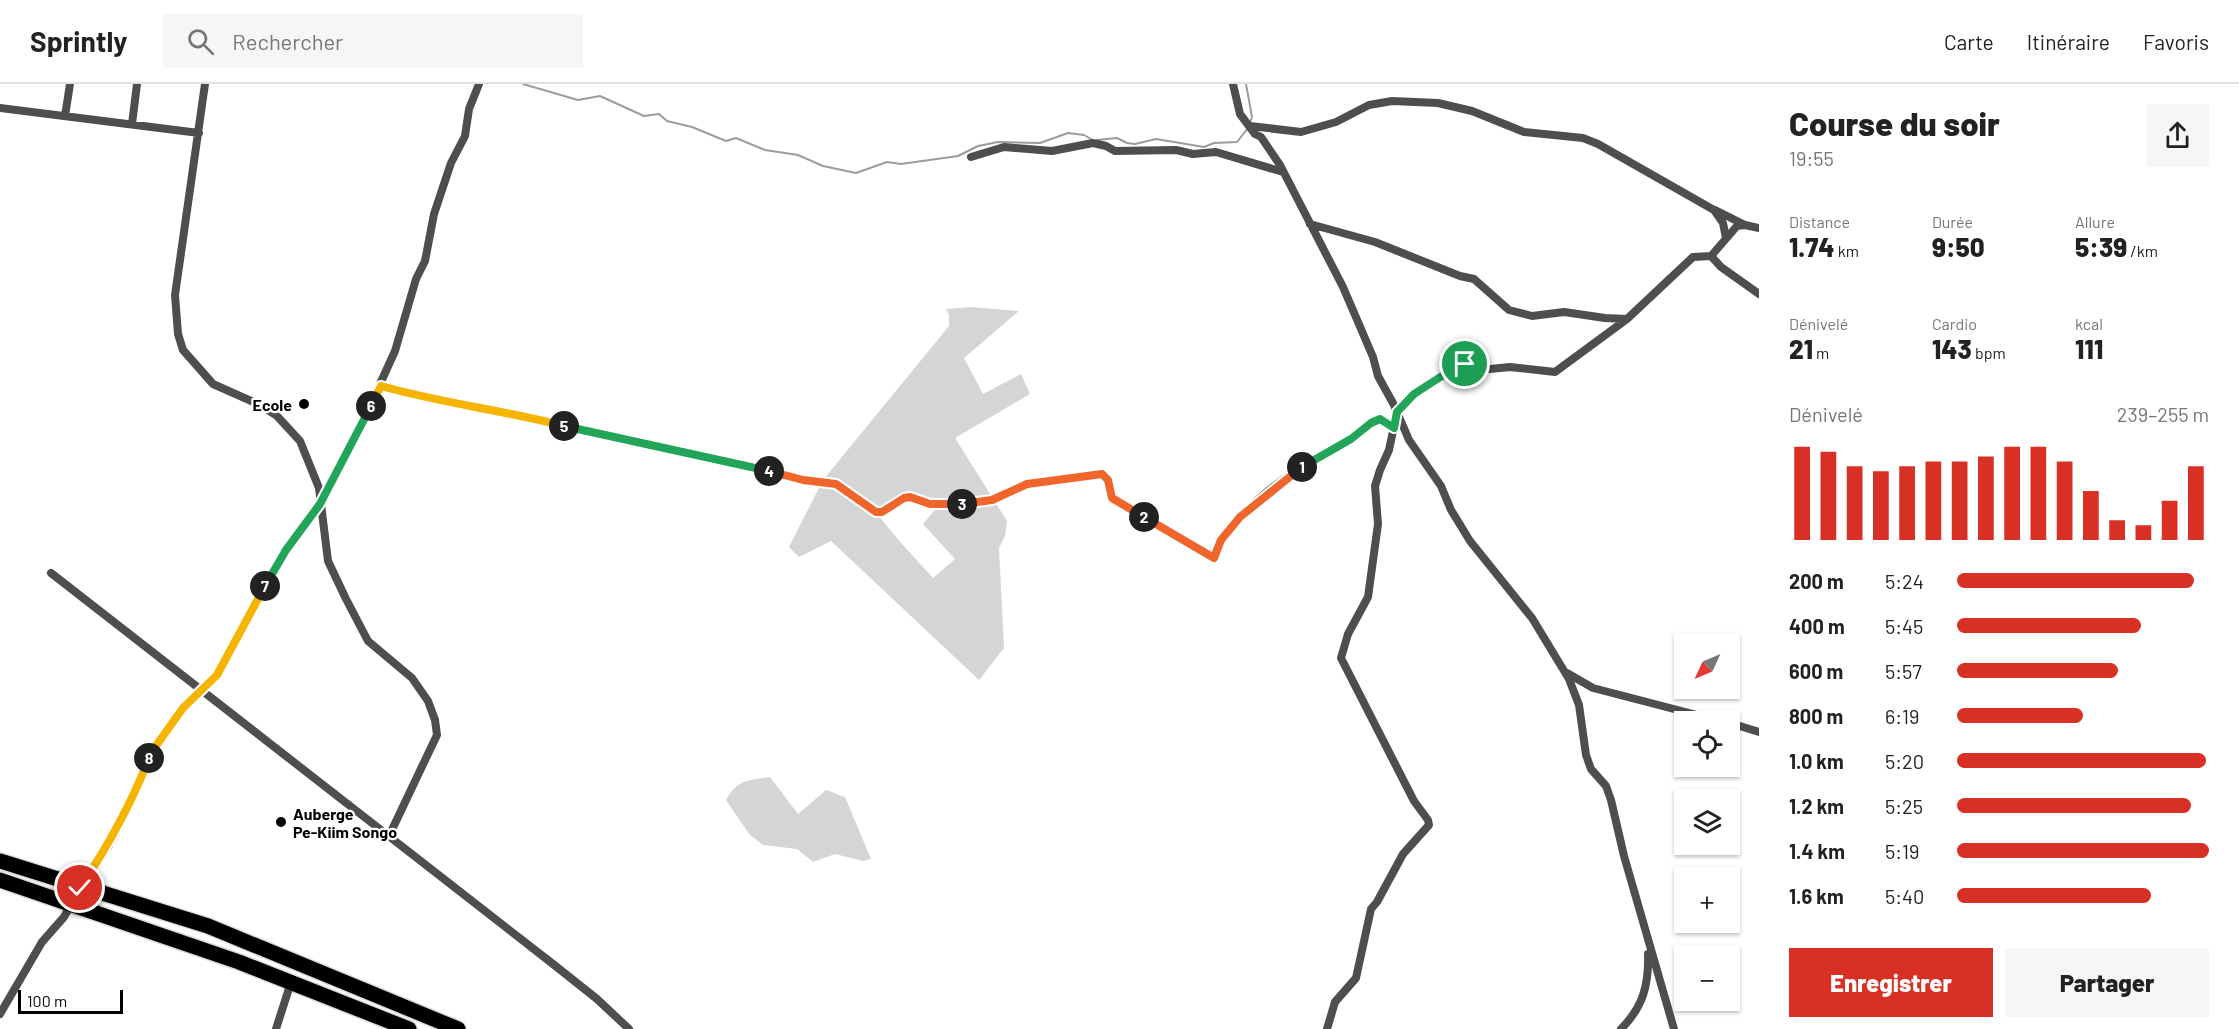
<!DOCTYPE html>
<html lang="fr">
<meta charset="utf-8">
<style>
:root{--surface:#fff;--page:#f6f6f6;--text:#222;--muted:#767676;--line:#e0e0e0;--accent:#d93025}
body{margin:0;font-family:Barlow,sans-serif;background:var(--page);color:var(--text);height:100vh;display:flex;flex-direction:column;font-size:22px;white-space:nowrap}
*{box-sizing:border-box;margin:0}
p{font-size:20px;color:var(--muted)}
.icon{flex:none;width:33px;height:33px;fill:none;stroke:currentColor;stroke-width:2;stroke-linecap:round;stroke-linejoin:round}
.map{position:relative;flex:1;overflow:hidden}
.side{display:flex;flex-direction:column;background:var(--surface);width:480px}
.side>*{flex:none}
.needle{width:39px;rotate:226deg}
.fabs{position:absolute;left:1674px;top:549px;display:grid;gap:12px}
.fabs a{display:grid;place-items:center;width:66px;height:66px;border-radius:0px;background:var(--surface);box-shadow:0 2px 4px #0004;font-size:30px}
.scale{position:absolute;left:18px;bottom:15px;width:105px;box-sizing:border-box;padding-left:6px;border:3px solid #000;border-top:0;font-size:16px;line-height:21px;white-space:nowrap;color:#000;-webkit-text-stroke:4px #fff;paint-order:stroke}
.pin{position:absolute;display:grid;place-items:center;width:51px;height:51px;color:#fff;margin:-26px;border:3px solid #fff;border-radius:50%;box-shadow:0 2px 6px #0007}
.km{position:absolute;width:30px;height:30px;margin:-15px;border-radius:50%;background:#222;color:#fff;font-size:16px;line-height:30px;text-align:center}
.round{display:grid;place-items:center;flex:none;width:63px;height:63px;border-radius:0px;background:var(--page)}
.headline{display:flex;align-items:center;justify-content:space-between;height:102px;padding:0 30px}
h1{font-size:33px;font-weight:800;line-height:45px}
.metrics{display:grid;grid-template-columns:repeat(3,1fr);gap:9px;height:102px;padding:6px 30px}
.metrics div{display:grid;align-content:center}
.metrics b{font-size:26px;font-weight:800}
.metrics small{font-size:16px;font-weight:400}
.metrics p{font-size:16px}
.chart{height:168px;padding:12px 30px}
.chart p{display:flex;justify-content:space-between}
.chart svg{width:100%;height:108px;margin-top:6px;stroke:var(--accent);stroke-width:6}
.primary-button{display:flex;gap:12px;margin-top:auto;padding:12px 30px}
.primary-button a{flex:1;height:69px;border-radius:0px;background:var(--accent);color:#fff;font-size:24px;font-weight:800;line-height:69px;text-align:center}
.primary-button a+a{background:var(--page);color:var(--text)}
ul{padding:0 30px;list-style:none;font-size:20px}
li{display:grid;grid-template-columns:96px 72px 1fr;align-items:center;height:45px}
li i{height:15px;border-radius:8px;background:var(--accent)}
header{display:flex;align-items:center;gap:36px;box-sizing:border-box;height:84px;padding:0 30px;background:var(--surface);border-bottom:2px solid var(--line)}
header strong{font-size:28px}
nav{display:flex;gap:33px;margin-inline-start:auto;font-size:21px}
.search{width:420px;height:54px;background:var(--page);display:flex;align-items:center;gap:15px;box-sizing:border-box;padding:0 21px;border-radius:0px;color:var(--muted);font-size:22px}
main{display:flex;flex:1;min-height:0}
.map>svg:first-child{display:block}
.green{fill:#d5d5d5;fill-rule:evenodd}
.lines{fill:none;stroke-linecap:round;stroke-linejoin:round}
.stream{stroke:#9c9c9c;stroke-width:2}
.highway-casing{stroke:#dbdbdb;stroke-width:18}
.street{stroke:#4e4e4e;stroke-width:8}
.highway{stroke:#000;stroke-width:15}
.split-1-casing{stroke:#fff;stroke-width:12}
.split-2-casing{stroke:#fff;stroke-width:12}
.split-3-casing{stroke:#fff;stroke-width:12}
.split-4-casing{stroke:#fff;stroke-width:12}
.split-5-casing{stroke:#fff;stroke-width:12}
.split-6-casing{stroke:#fff;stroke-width:12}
.split-7-casing{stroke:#fff;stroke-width:12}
.split-8-casing{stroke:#fff;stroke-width:12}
.split-9-casing{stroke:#fff;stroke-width:12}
.split-1{stroke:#22a559;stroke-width:8}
.split-2{stroke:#f0652b;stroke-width:8}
.split-3{stroke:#f0652b;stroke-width:8}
.split-4{stroke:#f0652b;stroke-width:8}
.split-5{stroke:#22a559;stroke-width:8}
.split-6{stroke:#f5b400;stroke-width:8}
.split-7{stroke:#22a559;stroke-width:8}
.split-8{stroke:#f5b400;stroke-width:8}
.split-9{stroke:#f5b400;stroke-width:8}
.poi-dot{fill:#000;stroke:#fff;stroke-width:2}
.labels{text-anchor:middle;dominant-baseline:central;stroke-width:4.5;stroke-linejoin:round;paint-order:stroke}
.poi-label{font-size:16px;font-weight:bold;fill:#000;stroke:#fff;text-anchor:end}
</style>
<header>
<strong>Sprintly</strong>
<div class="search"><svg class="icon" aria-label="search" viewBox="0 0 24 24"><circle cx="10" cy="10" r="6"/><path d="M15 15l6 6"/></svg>Rechercher</div>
<nav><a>Carte</a><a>Itinéraire</a><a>Favoris</a></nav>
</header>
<main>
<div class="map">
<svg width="1759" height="945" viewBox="0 0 1759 945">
<rect width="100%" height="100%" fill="#fff"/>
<path class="green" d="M 971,223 L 1019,227 L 964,274 L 983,310 L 1021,290 L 1030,310 L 955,354 L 1007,437 L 1005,452 L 999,464 L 1004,564 L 979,596 L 831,457 L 799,473 L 789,463 L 823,396 L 949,242 L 949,231 L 946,225 ZM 910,413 L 939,421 L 923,440 L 955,475 L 933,494 L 902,460 L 876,429 Z
M 770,693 L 798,730 L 826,706 L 845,713 L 871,775 L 863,777 L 835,770 L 813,778 L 797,765 L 763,761 L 749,750 L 726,716 C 737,696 748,696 770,693 Z"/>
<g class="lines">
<path class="stream" d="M 523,0 L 578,16 L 600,12 L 644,32 L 659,30 L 667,37 L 692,43 L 726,57 L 736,54 L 765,66 L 798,71 L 823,82 L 856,89 L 887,78 L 901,80 L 958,72 L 978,62 L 998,58 L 1040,59 L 1068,49 L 1084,51 L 1091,55
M 1246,0 L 1252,33 L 1250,39
M 1097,56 L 1117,54 L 1127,59 L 1135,60 L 1156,55 L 1204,63 L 1214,59 L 1237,58 L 1248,44"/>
<defs>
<path id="highway" d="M 0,777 L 208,842 L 458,945
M 0,796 L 239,878 L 409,945"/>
</defs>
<use href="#highway" class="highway-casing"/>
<path class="street" d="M 205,0 L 175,211 L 178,250 L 183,266 L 213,300 L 260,321 L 277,332 L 300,357 L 319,404 L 328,477 L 346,515 L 368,557 L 412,594 L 428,617 L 435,636 L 437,651 L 389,752
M 1233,0 L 1240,30 L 1255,50 L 1261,53 L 1280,81 L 1343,203 L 1373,273 L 1378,292 L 1394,321 L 1409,356 L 1441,402 L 1451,426 L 1470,457 L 1532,534 L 1569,595 L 1579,621 L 1586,671 L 1591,685 L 1606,702 L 1611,716 L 1624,772 L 1674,945
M 0,24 L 199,49
M 65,32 L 70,0
M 132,40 L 137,0
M 1250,42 L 1301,48 L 1336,38 L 1369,21 L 1392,17 L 1438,19 L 1472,27 L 1524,48 L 1583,54 L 1598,60 L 1714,126 L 1723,139 L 1726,154
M 971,73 L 1004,63 L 1052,67 L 1093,59 L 1106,62 L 1115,67 L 1176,66 L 1193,70 L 1216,68 L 1283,88
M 1715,126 L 1745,141 L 1759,144
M 1310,140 L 1375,158 L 1460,192 L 1474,195 L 1509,226 L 1532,232 L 1564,228 L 1605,234 L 1627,235 L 1693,173 L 1711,172 L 1737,142 L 1745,141
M 1711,172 L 1721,183 L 1759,210
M 381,302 L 437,316 L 539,335 L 603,351 L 803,396 L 836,400 L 876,428 L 883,428 L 904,414 L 911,413 L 939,421 L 972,419 L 992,415 L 1027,400 L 1102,391 L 1108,396 L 1112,414 L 1214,474 C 1229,437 1265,407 1298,385 C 1315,374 1334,367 1350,356 C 1361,349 1369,340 1380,335 L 1394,344
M 51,489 L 553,880 L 597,915 L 629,945
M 1567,589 L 1593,604 L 1724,638
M 1730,639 L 1759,648
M 0,930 L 42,858 L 64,833 L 80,804 L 108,763 L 123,735 L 153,666 L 183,624 L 217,591 L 254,521 L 286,466 L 320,420 L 355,355 L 395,267 L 416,195 L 425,177 L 434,130 L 451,79 L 465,52 L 469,25 L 479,0
M 276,945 L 291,898
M 1327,945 L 1335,918 L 1356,894 L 1371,825 L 1377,818 L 1403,770 L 1429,741 L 1428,736 L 1414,717 L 1341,574 L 1348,550 L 1368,513 L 1378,440 L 1375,402 L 1380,386 L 1389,366 L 1397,328 L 1414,310 L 1459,281 L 1490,285 L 1510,283 L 1555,288 L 1627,235
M 1621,945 C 1643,923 1649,901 1648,870"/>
<use href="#highway" class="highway"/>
</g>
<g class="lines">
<defs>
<path id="split-1" d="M 1302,383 L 1351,355 L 1371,339 L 1380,335 L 1394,344 L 1397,328 L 1414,310 L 1459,281 L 1465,280"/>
<path id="split-2" d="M 1144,433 L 1214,474 L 1221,456 L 1240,433 L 1302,383"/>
<path id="split-3" d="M 962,420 L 992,416 L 1027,400 L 1102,390 L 1108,396 L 1112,414 L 1144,433"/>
<path id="split-4" d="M 769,387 L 803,396 L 836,400 L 876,428 L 882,428 L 904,414 L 910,413 L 930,420 L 962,420"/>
<path id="split-5" d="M 564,342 L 769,387"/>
<path id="split-6" d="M 371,322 L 381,302 C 441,319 503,326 564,342"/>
<path id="split-7" d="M 265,502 L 286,466 L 320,420 L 371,322"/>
<path id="split-8" d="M 149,674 L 153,666 L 183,624 L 217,591 L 265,502"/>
<path id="split-9" d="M 80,804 C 108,762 131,721 149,674"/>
</defs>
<use href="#split-1" class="split-1-casing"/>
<use href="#split-2" class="split-2-casing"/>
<use href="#split-3" class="split-3-casing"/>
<use href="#split-4" class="split-4-casing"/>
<use href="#split-5" class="split-5-casing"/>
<use href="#split-6" class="split-6-casing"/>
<use href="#split-7" class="split-7-casing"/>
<use href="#split-8" class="split-8-casing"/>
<use href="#split-9" class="split-9-casing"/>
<use href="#split-1" class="split-1"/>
<use href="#split-2" class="split-2"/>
<use href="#split-3" class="split-3"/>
<use href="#split-4" class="split-4"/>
<use href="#split-5" class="split-5"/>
<use href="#split-6" class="split-6"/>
<use href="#split-7" class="split-7"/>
<use href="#split-8" class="split-8"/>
<use href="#split-9" class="split-9"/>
</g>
<g class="poi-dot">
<circle cx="304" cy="320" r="6"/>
<circle cx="281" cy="738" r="6"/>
</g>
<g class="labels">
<g class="poi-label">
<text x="292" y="320">Ecole</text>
<text x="293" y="729" text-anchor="start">Auberge<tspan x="293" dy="18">Pe-Kiim Songo</tspan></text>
</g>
</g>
</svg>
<div class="fabs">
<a><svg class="needle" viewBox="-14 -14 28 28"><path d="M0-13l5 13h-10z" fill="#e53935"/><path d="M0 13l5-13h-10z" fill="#767676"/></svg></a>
<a><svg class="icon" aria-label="locate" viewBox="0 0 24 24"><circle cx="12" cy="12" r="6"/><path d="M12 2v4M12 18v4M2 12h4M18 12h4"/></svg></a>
<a><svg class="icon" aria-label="layers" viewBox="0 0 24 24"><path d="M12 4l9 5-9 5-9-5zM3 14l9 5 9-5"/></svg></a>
<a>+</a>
<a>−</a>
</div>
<div class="scale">100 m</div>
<div class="pin" style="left:1465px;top:280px;background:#1e9e55"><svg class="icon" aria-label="arrive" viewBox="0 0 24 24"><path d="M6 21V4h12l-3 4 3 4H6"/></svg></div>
<div class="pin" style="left:80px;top:804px;background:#d93025"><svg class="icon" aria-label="check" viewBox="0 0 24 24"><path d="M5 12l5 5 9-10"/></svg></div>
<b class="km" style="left:1302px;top:383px">1</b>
<b class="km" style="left:1144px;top:433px">2</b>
<b class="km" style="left:962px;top:420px">3</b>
<b class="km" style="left:769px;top:387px">4</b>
<b class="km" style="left:564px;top:342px">5</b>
<b class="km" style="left:371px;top:322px">6</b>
<b class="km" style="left:265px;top:502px">7</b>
<b class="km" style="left:149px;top:674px">8</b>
</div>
<section class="side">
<div class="headline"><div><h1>Course du soir</h1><p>19:55</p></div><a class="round"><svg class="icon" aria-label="share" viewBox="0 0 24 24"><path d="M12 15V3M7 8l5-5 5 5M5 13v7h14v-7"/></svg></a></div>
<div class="metrics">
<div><p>Distance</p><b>1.74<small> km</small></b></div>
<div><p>Durée</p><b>9:50</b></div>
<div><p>Allure</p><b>5:39<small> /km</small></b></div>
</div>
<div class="metrics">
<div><p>Dénivelé</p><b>21<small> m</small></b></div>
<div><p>Cardio</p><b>143<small> bpm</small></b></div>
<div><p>kcal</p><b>111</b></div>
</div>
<div class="chart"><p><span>Dénivelé</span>239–255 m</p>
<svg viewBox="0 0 160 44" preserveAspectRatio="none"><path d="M5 44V6M15 44V8M25 44V14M35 44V16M45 44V14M55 44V12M65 44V12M75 44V10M85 44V6M95 44V6M105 44V12M115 44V24M125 44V36M135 44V38M145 44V28M155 44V14"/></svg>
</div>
<ul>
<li><b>200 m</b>5:24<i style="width:94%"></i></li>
<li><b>400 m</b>5:45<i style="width:73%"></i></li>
<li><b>600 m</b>5:57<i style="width:64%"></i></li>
<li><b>800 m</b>6:19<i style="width:50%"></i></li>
<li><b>1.0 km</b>5:20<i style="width:99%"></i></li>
<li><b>1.2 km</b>5:25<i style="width:93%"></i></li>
<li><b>1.4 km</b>5:19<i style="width:100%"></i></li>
<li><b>1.6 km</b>5:40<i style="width:77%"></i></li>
</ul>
<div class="primary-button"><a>Enregistrer</a><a>Partager</a></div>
</section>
</main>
